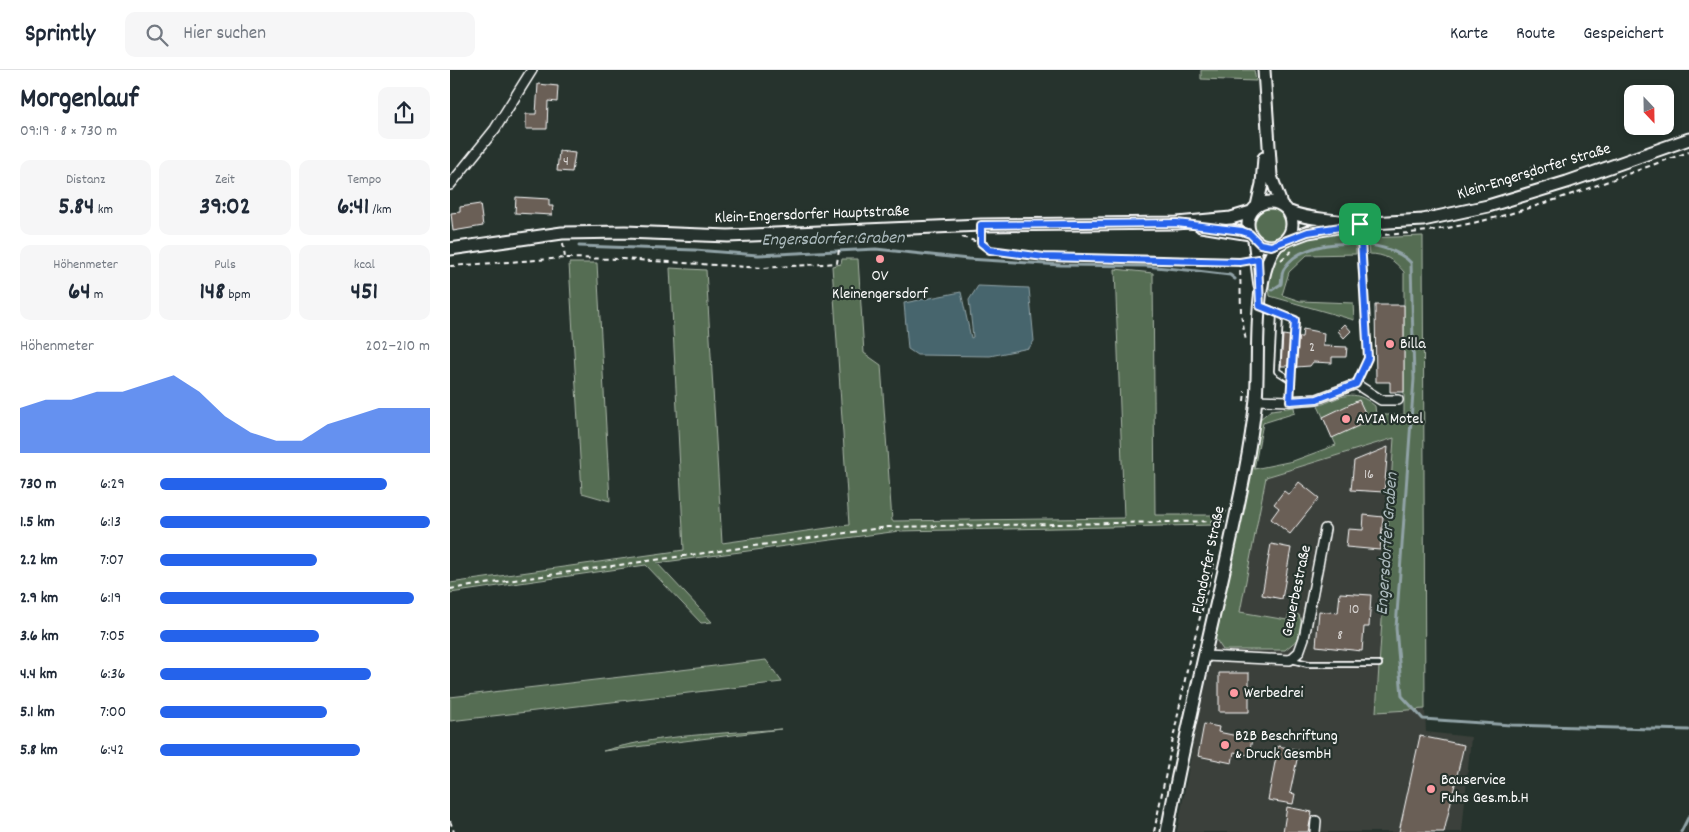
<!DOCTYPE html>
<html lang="de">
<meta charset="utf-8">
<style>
:root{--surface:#fff;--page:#f6f6f7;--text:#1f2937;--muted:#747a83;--line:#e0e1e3;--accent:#2563eb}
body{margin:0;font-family:Dekko,sans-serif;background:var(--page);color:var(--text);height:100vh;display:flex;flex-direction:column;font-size:19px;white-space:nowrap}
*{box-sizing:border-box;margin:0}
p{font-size:16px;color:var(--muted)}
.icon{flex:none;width:28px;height:28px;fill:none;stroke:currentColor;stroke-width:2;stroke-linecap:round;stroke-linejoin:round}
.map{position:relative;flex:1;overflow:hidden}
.panel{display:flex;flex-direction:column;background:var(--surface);width:450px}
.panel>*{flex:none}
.needle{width:32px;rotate:158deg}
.tools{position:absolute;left:1174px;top:15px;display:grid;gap:10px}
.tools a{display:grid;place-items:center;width:50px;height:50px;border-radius:10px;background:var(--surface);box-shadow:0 2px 8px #0003;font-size:25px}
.pin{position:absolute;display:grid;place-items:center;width:42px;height:42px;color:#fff;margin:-21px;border-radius:10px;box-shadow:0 2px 8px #0006}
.round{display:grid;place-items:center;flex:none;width:52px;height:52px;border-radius:10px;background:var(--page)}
.head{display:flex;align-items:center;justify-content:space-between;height:85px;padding:0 20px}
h1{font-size:28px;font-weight:700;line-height:38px}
.metrics{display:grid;grid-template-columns:repeat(3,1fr);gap:8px;height:85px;padding:5px 20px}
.metrics div{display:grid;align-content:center;border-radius:10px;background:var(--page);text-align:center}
.metrics b{font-size:25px;font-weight:700}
.metrics small{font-size:14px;font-weight:400}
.metrics p{font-size:14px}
.chart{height:140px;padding:10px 20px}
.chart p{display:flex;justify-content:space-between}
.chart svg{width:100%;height:90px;margin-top:5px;fill:var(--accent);opacity:.7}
ul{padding:0 20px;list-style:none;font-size:16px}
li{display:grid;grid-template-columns:80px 60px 1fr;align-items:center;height:38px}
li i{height:12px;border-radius:6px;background:var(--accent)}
header{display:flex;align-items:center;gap:30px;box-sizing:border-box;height:70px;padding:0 25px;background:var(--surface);border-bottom:1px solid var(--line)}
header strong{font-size:24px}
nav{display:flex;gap:28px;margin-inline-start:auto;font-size:18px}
.search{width:350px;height:45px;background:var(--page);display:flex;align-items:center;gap:12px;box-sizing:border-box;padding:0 18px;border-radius:10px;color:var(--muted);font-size:19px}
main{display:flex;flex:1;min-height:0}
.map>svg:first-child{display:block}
.built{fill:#3a403a}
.green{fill:#556d52;stroke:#aab6a8}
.water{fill:#47656d;stroke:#91a3a7}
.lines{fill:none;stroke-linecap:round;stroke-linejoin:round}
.stream{stroke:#91a3a7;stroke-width:3}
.building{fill:#6a5e57;stroke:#fff}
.lane-casing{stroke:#fff;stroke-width:8}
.street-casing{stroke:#fff;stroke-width:12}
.secondary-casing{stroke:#fff;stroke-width:15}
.path{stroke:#fff;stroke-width:2;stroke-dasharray:5 4;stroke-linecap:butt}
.lane{stroke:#26332d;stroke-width:4.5}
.street{stroke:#26332d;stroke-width:9}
.secondary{stroke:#26332d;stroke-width:11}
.route-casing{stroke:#fff;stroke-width:10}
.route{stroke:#2563eb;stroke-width:6}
.poi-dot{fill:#ff9aa2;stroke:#26332d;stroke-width:2}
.labels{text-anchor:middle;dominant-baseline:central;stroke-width:4.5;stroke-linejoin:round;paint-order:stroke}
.number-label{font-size:14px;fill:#dad7d5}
.street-label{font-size:16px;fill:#fff;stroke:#26332d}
.poi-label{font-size:16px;fill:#fff;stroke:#26332d;text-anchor:start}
.water-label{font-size:18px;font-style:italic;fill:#acbabd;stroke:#26332d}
</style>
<header>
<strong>Sprintly</strong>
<div class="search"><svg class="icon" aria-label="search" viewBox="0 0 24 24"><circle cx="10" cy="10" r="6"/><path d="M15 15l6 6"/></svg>Hier suchen</div>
<nav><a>Karte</a><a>Route</a><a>Gespeichert</a></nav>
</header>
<main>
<section class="panel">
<div class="head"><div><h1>Morgenlauf</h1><p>09:19 · 8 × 730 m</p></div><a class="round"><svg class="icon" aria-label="share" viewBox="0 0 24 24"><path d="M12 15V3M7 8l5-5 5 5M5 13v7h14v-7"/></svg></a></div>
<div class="metrics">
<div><p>Distanz</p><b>5.84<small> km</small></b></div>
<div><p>Zeit</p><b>39:02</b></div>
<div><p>Tempo</p><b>6:41<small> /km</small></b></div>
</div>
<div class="metrics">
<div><p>Höhenmeter</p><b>64<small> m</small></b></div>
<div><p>Puls</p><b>148<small> bpm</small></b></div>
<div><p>kcal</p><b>451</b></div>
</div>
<div class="chart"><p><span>Höhenmeter</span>202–210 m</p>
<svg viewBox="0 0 160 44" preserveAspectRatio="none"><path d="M0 44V22L10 18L20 18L30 14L40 14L50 10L60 6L70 14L80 26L90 34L100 38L110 38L120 30L130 26L140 22L150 22L160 22V44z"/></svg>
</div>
<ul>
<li><b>730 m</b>6:29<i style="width:84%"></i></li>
<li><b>1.5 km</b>6:13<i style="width:100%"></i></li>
<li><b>2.2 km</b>7:07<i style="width:58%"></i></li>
<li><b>2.9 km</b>6:19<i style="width:94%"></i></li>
<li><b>3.6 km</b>7:05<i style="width:59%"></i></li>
<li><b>4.4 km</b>6:36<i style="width:78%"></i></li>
<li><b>5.1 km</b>7:00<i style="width:62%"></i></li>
<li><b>5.8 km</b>6:42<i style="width:74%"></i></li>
</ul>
</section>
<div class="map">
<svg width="1239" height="762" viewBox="0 0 1239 762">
<rect width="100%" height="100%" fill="#26332d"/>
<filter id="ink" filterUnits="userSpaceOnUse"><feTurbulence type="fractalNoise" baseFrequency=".02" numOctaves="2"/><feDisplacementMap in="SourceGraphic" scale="10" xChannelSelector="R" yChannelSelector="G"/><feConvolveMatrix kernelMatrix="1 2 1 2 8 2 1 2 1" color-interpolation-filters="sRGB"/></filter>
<g filter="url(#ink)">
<path class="built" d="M 945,368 L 926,641 L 975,639 L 976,662 L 1021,667 L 1012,762 L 727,762 L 747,652 L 804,410 Z"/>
<path class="green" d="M 751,0 L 804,0 L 806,11 L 751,9 Z
M803 154a17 17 0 1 1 34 0a17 17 0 1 1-34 0Z
M 881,162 L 898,162 L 904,165 L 906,184 L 857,185 L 839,202 L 832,225 L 850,231 L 903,233 L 904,250 L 820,226 C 814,179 841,170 881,162 Z
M 973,166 L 975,639 L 926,642 L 944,368 L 816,407 L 790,542 L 837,550 L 839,543 L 849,545 L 851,551 L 848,569 L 835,580 L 773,580 L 765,568 L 810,349 L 821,340 L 844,337 L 845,343 L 813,353 L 804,399 L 843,391 L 886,375 L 868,336 C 892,327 903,317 925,336 L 926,345 L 954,345 L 954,202 C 944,190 935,184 919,184 L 917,168 Z
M 392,189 L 408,189 L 414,283 L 431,295 L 442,451 L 674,448 L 665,199 L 703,203 L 705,445 L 765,445 L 777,441 L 765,455 L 449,461 L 207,493 L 262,552 L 251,553 L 196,495 L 0,523 L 0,513 L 234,480 L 220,198 L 256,200 L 272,473 L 399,455 L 382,196 L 391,194 Z
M 119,193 L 147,193 L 160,431 L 132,423 Z
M 316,590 L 332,612 L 0,651 L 0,627 Z
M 331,659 L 153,681 C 211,664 271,664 331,659 Z"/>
<path class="water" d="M 528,216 L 579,218 L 584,271 L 579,278 L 540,286 L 467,285 L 458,279 L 454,233 L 511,222 L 521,268 L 523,267 L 519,230 Z"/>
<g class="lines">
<path class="stream" d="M 129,176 L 245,180 L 308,185 L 426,179 L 518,189 L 611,195 L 695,196 L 747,201 L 780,205 L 785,209
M 822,220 L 831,214 C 832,209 831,203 834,199 C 851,165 939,167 961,193 L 964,309 L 946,558 L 952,626 L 973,649 L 1061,655 L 1239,660
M 1231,762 L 1239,746"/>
</g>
<path class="building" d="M 88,14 L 108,16 L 107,32 L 98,31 L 97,59 L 76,59 L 76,44 L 86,44 Z
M 109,81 L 125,83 L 122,102 L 107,101 Z
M 66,127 L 99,129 L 99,136 L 103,136 L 102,145 L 65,143 Z
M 30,134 L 33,156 L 3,161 L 1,143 L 10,142 L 10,137 Z
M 925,235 L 954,235 L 954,322 L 940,322 L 940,312 L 926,312 Z
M 895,254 L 901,261 L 894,268 L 888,261 Z
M 853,259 L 874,263 L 873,276 L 897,277 L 896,287 L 882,287 L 882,293 L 863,292 L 860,296 L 846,297 L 848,267 L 852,267 Z
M 833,265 L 840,266 L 838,296 L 831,296 Z
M 909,330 L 919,351 L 882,368 L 873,347 Z
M 938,377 L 934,422 L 901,420 L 904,391 Z
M 849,412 L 869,428 L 840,464 L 821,449 L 829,438 L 824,434 L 834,421 L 839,425 Z
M 914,445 L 933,447 L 930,480 L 896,477 L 898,459 L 913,460 Z
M 821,474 L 841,478 L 832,529 L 812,525 Z
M 890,523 L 921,525 L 919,557 L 914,557 L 912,581 L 866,576 L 869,541 L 888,543 Z
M 769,603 L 799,603 L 799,642 L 769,642 Z
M 754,654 L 769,657 L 768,662 L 802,669 L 799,685 L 784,682 L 782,693 L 748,686 Z
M 970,666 L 1014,675 L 994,762 L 949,762 Z
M 828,676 L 849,680 L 840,723 L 845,724 L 843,734 L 818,730 Z
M 837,737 L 862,742 L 858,762 L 833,762 Z"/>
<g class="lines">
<defs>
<path id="lane" d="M 810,236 L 845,251 L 840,331
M 830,245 L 827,301 L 841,310
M 906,314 L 918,288 L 910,156
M 842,590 L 858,594 L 929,594"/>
<path id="street" d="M 0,115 L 45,59 L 82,0
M 806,330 L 840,331 L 867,329 L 906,314 L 931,330 L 948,330
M 755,586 L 840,590 L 849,582 L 854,568 L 875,459
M 865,762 L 866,751"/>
<path id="secondary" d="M 814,0 L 821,106 L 831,134
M798 154a22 22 0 1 1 44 0a22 22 0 1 1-44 0Z
M 807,136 L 812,114 L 814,88
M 840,142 C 861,151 882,148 903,154
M 751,156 L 800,164
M 804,169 L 810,216
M 834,171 L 858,162 L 905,154 L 973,150 L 1038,136 L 1117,112 L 1239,69
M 0,179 L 112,163 L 175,162 L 278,166 L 531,155 L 727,153 L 781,148 L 801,142
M 717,762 C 733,673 755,585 775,496 C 787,441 800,385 806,329 C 810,287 801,206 828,174"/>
</defs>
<use href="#lane" class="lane-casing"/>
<use href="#street" class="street-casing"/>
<use href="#secondary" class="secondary-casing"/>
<path class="path" d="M 1081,97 L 1082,112
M 917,165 C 1034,165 1131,119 1239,82
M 531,166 L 531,173 L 540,180 L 595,187 L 797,191
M 512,167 L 531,173
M 113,173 L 115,188
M 831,190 L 844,179
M 790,192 L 791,244 L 796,271
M 0,196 L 115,188 L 172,189 L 313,198 L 387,193 L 390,173 L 422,171
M 794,331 L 795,321
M 0,519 L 438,457 L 775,451
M 0,751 L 4,762
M 704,762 L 739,590 L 764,493"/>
<use href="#lane" class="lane"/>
<use href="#street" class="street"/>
<use href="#secondary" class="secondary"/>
</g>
</g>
<g class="lines" filter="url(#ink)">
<defs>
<path id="route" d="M 727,153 L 792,161 L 800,164 L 810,174 L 821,176 L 858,162 L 910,154 L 918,288 L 906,314 L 867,329 L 840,331 L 845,250 L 810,236 L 808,189 L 790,192 L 594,187 L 540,180 L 531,173 L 531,155 Z"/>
</defs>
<use href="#route" class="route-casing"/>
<use href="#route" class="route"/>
</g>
<g class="poi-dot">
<circle cx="430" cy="189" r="5"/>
<circle cx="940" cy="274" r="5"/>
<circle cx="896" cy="349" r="5"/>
<circle cx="784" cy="623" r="5"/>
<circle cx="775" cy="675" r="5"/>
<circle cx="981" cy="719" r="5"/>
</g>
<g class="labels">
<g class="number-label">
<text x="116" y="92">4</text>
<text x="862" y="278">2</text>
<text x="919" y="405">16</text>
<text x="904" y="540">10</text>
<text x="890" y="566">8</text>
</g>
<g class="street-label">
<text transform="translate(1084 102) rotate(-17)">Klein-Engersdorfer Straße</text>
<text transform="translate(362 145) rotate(-2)">Klein-Engersdorfer Hauptstraße</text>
<text transform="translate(759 490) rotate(-78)">Flandorfer Straße</text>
<text transform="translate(847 521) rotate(-78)">Gewerbestraße</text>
</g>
<g class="poi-label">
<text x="430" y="206" text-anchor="middle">OV<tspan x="430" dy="18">Kleinengersdorf</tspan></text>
<text x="950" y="274">Billa</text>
<text x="906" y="349">AVIA Motel</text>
<text x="794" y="623">Werbedrei</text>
<text x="785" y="666">B2B Beschriftung<tspan x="785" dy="18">&amp; Druck GesmbH</tspan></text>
<text x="991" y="710">Bauservice<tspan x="991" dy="18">Fuhs Ges.m.b.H</tspan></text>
</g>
<g class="water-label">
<text transform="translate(383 170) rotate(-1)">Engersdorfer Graben</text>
<text transform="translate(938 474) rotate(-86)">Engersdorfer Graben</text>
</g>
</g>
</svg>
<div class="tools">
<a><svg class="needle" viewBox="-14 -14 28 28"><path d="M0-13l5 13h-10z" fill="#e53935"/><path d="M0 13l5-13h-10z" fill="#747a83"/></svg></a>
</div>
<div class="pin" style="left:910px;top:154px;background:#1e9e55"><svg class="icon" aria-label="arrive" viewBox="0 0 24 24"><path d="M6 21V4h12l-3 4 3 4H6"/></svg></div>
</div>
</main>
